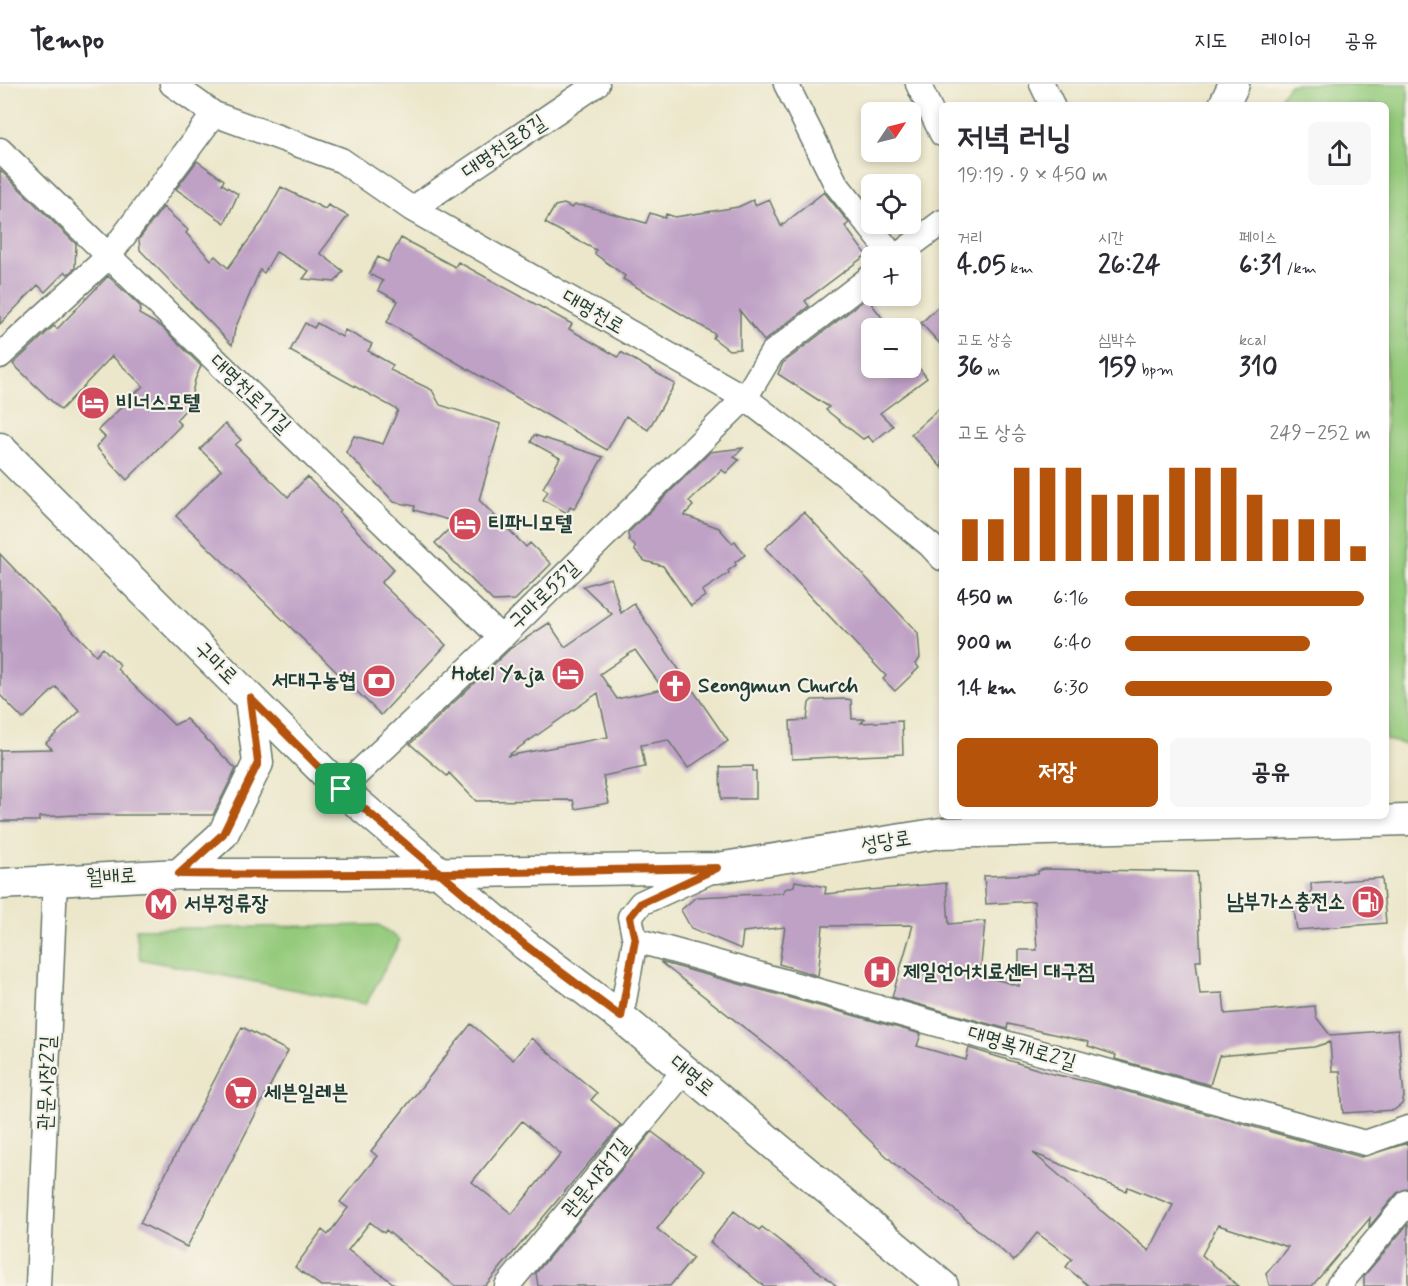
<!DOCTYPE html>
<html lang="ko">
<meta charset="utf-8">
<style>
:root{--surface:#fff;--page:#f7f7f7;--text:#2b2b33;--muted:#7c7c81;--line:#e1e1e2;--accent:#b45309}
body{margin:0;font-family:Mynerve,"Poor Story",sans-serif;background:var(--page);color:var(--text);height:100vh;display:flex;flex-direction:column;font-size:22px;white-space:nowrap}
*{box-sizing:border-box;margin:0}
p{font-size:20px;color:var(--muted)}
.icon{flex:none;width:33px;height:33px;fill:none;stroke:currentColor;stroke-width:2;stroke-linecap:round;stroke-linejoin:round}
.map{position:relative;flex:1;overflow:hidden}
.drawer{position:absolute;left:939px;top:18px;width:450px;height:717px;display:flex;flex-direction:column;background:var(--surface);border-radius:9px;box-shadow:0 3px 9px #0003}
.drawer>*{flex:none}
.needle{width:39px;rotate:55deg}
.controls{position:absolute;left:861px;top:18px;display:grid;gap:12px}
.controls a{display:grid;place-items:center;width:60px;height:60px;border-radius:9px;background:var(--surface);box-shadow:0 3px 9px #0003;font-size:30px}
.pin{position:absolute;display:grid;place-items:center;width:51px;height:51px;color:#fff;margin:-26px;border-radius:12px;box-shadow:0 3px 9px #0006}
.round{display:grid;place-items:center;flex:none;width:63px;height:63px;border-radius:9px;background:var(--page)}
.head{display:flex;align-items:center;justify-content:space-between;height:102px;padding:0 18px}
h1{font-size:33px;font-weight:800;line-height:45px}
.metrics{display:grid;grid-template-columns:repeat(3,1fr);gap:9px;height:102px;padding:6px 18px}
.metrics div{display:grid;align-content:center}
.metrics b{font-size:26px;font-weight:800}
.metrics small{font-size:16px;font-weight:400}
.metrics p{font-size:16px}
.chart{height:168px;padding:12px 18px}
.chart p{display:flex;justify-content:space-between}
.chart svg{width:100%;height:108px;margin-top:6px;stroke:var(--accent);stroke-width:6}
.cta{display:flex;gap:12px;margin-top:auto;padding:12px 18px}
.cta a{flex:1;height:69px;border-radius:9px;background:var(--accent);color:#fff;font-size:24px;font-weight:800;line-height:69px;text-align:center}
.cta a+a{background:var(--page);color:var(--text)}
ul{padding:0 18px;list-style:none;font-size:20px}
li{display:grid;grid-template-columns:96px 72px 1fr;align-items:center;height:45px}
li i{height:15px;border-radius:8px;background:var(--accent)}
header{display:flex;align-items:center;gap:36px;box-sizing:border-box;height:84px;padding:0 30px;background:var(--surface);border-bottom:2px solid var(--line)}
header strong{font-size:28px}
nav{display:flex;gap:33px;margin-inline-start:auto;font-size:21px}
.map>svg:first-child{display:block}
.green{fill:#94ca7c;stroke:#5a8458;stroke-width:1.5}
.building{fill:#bfa1c6;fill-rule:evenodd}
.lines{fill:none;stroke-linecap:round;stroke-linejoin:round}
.minor-casing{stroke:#677869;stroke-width:27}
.major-casing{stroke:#677869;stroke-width:33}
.minor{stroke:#fff;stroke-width:24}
.major{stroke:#fff;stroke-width:30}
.route-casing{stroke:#fff;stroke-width:12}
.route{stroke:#b45309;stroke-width:8}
.labels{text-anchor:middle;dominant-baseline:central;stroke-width:4.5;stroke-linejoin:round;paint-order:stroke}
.street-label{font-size:21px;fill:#1f3d34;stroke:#f7f3e8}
.poi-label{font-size:21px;font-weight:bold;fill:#1f3d34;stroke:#f7f3e8;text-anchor:start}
</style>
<header>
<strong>Tempo</strong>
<nav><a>지도</a><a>레이어</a><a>공유</a></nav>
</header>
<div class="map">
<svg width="1408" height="1202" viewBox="0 0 1408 1202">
<rect width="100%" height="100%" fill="#f7f3e8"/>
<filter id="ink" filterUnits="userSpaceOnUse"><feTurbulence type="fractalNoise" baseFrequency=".0167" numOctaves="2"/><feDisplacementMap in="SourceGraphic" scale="12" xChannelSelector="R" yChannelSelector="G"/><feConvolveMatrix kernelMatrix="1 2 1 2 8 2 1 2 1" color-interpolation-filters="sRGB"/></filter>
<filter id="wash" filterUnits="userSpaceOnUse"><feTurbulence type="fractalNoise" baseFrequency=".008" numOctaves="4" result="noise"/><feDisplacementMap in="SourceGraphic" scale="24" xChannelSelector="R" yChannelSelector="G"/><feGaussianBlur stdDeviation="1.35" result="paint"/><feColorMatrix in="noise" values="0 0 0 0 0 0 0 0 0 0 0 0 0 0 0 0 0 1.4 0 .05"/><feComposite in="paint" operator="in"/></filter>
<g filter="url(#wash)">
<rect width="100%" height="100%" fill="#ece7cb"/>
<path class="green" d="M 1290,0 L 1408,0 L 1408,661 L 1386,656 L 1386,21 L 1275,21 Z
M 379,841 L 400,856 L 366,920 L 140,875 L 136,845 Z"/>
<g id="blocks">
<path class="building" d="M 197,77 L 224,96 L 222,100 L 238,110 L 225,139 L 176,105 Z
M 0,86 L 76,160 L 75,184 L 68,190 L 65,188 L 45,208 L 38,201 L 0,240 Z
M 281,103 L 325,125 L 328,121 L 348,132 L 320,169 L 343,187 L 335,198 L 303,195 L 309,187 L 276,168 L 264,189 L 260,186 L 235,245 L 232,261 L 140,166 L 139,155 L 163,123 L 188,146 L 186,149 L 211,176 L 215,172 L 228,184 L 262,138 Z
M 824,108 L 849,139 L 845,142 L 866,171 L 805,217 L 809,222 L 764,257 L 740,227 L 740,265 L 729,266 L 713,254 L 715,250 L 623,195 L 625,192 L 595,170 L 596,166 L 545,139 L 555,122 L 564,120 L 572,124 L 575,121 L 586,122 L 646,139 L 650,129 L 665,134 L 666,130 L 675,133 L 738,123 L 753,116 L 755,121 L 769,115 L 781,142 Z
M 401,154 L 455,183 L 458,178 L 572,240 L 569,245 L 618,273 L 621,268 L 675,300 L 648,346 L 626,332 L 607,366 L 387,238 L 398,217 L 378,206 L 383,197 L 369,190 L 378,173 L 388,178 Z
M 108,192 L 141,223 L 139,230 L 162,243 L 201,282 L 195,296 L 189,322 L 176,336 L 181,341 L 127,396 L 96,363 L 105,353 L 98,346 L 143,302 L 112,272 L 61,326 L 13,280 L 54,242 L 57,245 Z
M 867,214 L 890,244 L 872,244 L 872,284 L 919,284 L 927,294 L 880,329 L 893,342 L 873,358 L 868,352 L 863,355 L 826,326 L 829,323 L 778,290 L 783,279 Z
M 942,219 L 942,262 L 921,239 Z
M 305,239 L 314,244 L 317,239 L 342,253 L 345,246 L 372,260 L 368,267 L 393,281 L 390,286 L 432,306 L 440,321 L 501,340 L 479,416 L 526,463 L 530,459 L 551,480 L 515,516 L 493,517 L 435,459 L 456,438 L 414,426 L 415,422 L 394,418 L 346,368 L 354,352 L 383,360 L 398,326 L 290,267 Z
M 942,322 L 942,384 L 911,350 Z
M 225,340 L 241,356 L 235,361 L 288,413 L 307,393 L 341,426 L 339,428 L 394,485 L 381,499 L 446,561 L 381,631 L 176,432 L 221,386 L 200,365 Z
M 534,351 L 603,373 L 574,425 L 570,423 L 567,429 L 543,416 L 548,407 L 543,404 L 560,374 L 531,358 Z
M 743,364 L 734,373 L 739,376 L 726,389 L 722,386 L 689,417 L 693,422 L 684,431 L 719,444 L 732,459 L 735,457 L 745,471 L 735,478 L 736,481 L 728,487 L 729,489 L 702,507 L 705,512 L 691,522 L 663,482 L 645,477 L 635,467 L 635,462 L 629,456 L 628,449 L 710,368 Z
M 804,428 L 918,549 L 920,574 L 916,580 L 919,584 L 895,607 L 883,595 L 886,592 L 765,464 Z
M 0,470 L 96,571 L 103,564 L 120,581 L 117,585 L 174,641 L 186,635 L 236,685 L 213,731 L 75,731 L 39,733 L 39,737 L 0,737 L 0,666 L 52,665 L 46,659 L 80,627 L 56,603 L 23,635 L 0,611 Z
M 611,494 L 621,529 L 634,520 L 728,657 L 688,684 L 668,656 L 641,661 L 645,683 L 603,692 L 609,719 L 575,725 L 573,716 L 476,717 L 449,689 L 447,692 L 410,660 L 511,564 L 549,539 L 565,563 L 612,530 L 583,502 ZM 635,566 L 663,605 L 617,615 L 600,590 ZM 598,609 L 608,653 L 507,672 Z
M 847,615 L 851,616 L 852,635 L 865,635 L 861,639 L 902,637 L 903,670 L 792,675 L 790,637 L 807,636 L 809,619 L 812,616 Z
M 753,682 L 753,687 L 756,687 L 756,715 L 721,715 L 720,683 Z
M 1044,785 L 1197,788 L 1201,877 L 1196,877 L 1200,910 L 1223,909 L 1225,930 L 1315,922 L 1316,933 L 1330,951 L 1398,946 L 1404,1013 L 1402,1020 L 1394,1026 L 1343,1029 L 1340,987 L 1332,987 L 1330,958 L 1314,963 L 1219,972 L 1210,1001 L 1115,975 L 1116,971 L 1088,962 L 1089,958 L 1008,940 L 1007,945 L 892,913 L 913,841 L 823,842 L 818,892 L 779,880 L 785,843 L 743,848 L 741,865 L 691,844 L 681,826 L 696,813 L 783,809 L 785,805 L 794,802 L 795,797 L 826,803 L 825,810 L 946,799 L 949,840 L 985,837 L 980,891 L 1019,902 L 1019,866 L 1037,866 L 1034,817 L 986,820 L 984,792 L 1038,790 L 1038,787 Z
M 1382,794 L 1386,839 L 1297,846 L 1293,820 L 1312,817 L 1311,799 Z
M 660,878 L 921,950 L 917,962 L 966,976 L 969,964 L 1053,990 L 1107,1002 L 1361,1073 L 1408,1059 L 1408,1104 L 1397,1109 L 1369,1143 L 1370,1134 L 1312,1202 L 1270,1202 L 1266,1190 L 1288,1163 L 1218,1141 L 1202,1171 L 1238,1202 L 1089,1202 L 1066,1183 L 1072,1175 L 1037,1149 L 1014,1177 L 956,1127 L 898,1083 L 782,973 ZM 1033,1069 L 1126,1107 L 1128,1103 L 1173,1121 L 1149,1167 Z
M 471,940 L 513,976 L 531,954 L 597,1009 L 591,1016 L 621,1041 L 485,1202 L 455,1202 L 386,1146 L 384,1149 L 370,1138 L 348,1166 L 397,1202 L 321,1202 L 295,1183 L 322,1146 L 328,1151 L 348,1124 L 340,1118 L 377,1072 L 371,1067 ZM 522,1037 L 561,1070 L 512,1130 L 472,1098 Z
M 242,943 L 288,967 L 187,1163 L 140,1139 Z
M 652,1048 L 704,1087 L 657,1145 L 693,1174 L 670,1202 L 538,1202 L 536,1189 Z
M 734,1127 L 759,1146 L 762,1143 L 837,1202 L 764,1202 L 710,1158 Z
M 1408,1140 L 1408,1202 L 1364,1202 L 1364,1192 Z"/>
</g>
</g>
<g filter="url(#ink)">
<use href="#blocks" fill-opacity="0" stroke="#677869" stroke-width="1.5"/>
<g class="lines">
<defs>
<path id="minor" d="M 172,0 L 214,30 L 341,76 L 412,125 L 745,314 L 853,397 L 930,461 L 942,474
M 786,0 L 836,100 L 893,172
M 918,0 L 942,50
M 1042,0 L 1052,21
M 0,66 L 501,554
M 412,125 L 597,0
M 897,172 L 942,138
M 0,272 L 109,172 L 214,30
M 341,705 L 501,554 L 745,314 L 772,269 L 872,192
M 635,856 L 1365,1059 L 1408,1044
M 621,933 L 635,856 L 630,833 L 641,819 L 713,786
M 38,1202 L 55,796
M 507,1202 L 685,986
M 1338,1202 L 1408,1118"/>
<path id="major" d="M 1224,21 L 1234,0
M 0,364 L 341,705 L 525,861 L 621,933 L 943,1202
M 179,790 L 223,750 L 258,679 L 250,614
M 0,800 L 179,790 L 345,790 L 717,784 L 941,749 L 1408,736"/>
</defs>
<use href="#minor" class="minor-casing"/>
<use href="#major" class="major-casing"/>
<use href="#minor" class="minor"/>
<use href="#major" class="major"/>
</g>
</g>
<g class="lines" filter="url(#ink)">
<defs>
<path id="route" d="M 341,705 L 250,614 L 258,679 L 223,750 L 179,790 C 358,792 538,787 717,784 L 641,819 L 630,833 L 635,856 L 621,933 L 525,861 L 341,705"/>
</defs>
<use href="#route" class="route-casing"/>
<use href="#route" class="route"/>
</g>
<defs>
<symbol id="hotel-disc" viewBox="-11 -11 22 22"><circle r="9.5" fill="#d1495b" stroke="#f7f3e8"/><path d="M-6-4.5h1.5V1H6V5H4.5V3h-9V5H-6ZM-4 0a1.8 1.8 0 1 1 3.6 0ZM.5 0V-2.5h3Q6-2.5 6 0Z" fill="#fff"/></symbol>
<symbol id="bank-disc" viewBox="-11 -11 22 22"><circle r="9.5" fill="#d1495b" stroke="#f7f3e8"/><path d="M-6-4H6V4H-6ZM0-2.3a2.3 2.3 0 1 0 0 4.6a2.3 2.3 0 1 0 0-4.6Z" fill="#fff"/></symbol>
<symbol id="church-disc" viewBox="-11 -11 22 22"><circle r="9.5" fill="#d1495b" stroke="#f7f3e8"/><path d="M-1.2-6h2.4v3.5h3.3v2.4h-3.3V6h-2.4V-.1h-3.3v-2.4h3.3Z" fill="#fff"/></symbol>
<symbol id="fuel-disc" viewBox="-11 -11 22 22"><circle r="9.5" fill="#d1495b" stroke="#f7f3e8"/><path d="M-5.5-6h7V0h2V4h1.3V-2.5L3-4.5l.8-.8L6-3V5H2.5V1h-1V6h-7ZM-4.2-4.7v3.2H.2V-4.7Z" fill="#fff"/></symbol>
<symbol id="metro-disc" viewBox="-11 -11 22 22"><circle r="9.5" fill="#d1495b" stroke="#f7f3e8"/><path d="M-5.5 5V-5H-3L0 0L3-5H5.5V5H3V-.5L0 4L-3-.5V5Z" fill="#fff"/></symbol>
<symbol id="hospital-disc" viewBox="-11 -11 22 22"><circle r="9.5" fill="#d1495b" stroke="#f7f3e8"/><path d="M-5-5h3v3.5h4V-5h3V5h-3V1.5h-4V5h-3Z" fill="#fff"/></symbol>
<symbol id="supermarket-disc" viewBox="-11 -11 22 22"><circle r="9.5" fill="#d1495b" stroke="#f7f3e8"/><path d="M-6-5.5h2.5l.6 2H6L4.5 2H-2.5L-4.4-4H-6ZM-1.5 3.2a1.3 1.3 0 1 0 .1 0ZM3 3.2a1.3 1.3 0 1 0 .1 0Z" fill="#fff"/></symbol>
</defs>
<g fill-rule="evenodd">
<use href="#hotel-disc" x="74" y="300" width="38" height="38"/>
<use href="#hotel-disc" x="446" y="421" width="38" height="38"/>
<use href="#hotel-disc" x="549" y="571" width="38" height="38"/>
<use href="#bank-disc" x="360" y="578" width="38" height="38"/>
<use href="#church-disc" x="656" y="583" width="38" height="38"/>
<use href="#fuel-disc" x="1349" y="799" width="38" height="38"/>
<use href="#metro-disc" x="142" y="801" width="38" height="38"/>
<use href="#hospital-disc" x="861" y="869" width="38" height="38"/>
<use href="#supermarket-disc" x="222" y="990" width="38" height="38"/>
</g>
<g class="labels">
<g class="street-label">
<text transform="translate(504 63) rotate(-34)">대명천로8길</text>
<text transform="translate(593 228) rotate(30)">대명천로</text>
<text transform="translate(250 310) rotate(44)">대명천로11길</text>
<text transform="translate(544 511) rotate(-44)">구마로53길</text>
<text transform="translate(216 579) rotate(45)">구마로</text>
<text transform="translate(886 758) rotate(-9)">성당로</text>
<text transform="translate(111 793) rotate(-3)">월배로</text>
<text transform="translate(1022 964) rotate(16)">대명복개로2길</text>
<text transform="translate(692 992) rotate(40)">대명로</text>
<text transform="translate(47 999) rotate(-88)">관문시장2길</text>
<text transform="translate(596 1094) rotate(-51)">관문시장1길</text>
</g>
<g class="poi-label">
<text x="116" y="319">비너스모텔</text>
<text x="488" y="440">티파니모텔</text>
<text x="545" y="590" text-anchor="end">Hotel Yaja</text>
<text x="356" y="597" text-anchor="end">서대구농협</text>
<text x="698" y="602">Seongmun Church</text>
<text x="1345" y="818" text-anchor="end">남부가스충전소</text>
<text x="184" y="820">서부정류장</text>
<text x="903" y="888">제일언어치료센터 대구점</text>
<text x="264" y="1009">세븐일레븐</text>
</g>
</g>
</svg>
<div class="controls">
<a><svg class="needle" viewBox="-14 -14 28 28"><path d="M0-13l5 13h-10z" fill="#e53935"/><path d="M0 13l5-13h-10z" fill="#7c7c81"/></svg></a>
<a><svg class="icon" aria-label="locate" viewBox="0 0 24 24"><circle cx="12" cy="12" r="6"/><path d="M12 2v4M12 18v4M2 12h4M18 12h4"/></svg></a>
<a>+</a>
<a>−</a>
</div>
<div class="pin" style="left:341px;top:705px;background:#1e9e55"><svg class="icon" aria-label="arrive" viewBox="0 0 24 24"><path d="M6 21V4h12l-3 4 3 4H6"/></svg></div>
<section class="drawer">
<div class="head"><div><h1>저녁 러닝</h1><p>19:19 · 9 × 450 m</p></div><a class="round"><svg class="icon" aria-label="share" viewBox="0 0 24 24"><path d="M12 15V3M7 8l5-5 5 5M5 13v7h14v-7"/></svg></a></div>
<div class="metrics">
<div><p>거리</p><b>4.05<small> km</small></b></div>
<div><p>시간</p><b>26:24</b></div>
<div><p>페이스</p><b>6:31<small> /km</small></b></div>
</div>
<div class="metrics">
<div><p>고도 상승</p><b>36<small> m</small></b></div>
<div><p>심박수</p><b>159<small> bpm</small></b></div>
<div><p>kcal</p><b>310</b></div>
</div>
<div class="chart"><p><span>고도 상승</span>249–252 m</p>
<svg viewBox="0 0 160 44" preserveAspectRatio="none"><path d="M5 44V27M15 44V27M25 44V6M35 44V6M45 44V6M55 44V17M65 44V17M75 44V17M85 44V6M95 44V6M105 44V6M115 44V17M125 44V27M135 44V27M145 44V27M155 44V38"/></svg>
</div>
<ul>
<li><b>450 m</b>6:16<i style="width:97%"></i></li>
<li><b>900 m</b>6:40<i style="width:75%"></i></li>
<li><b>1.4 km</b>6:30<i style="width:84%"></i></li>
</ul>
<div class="cta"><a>저장</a><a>공유</a></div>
</section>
</div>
